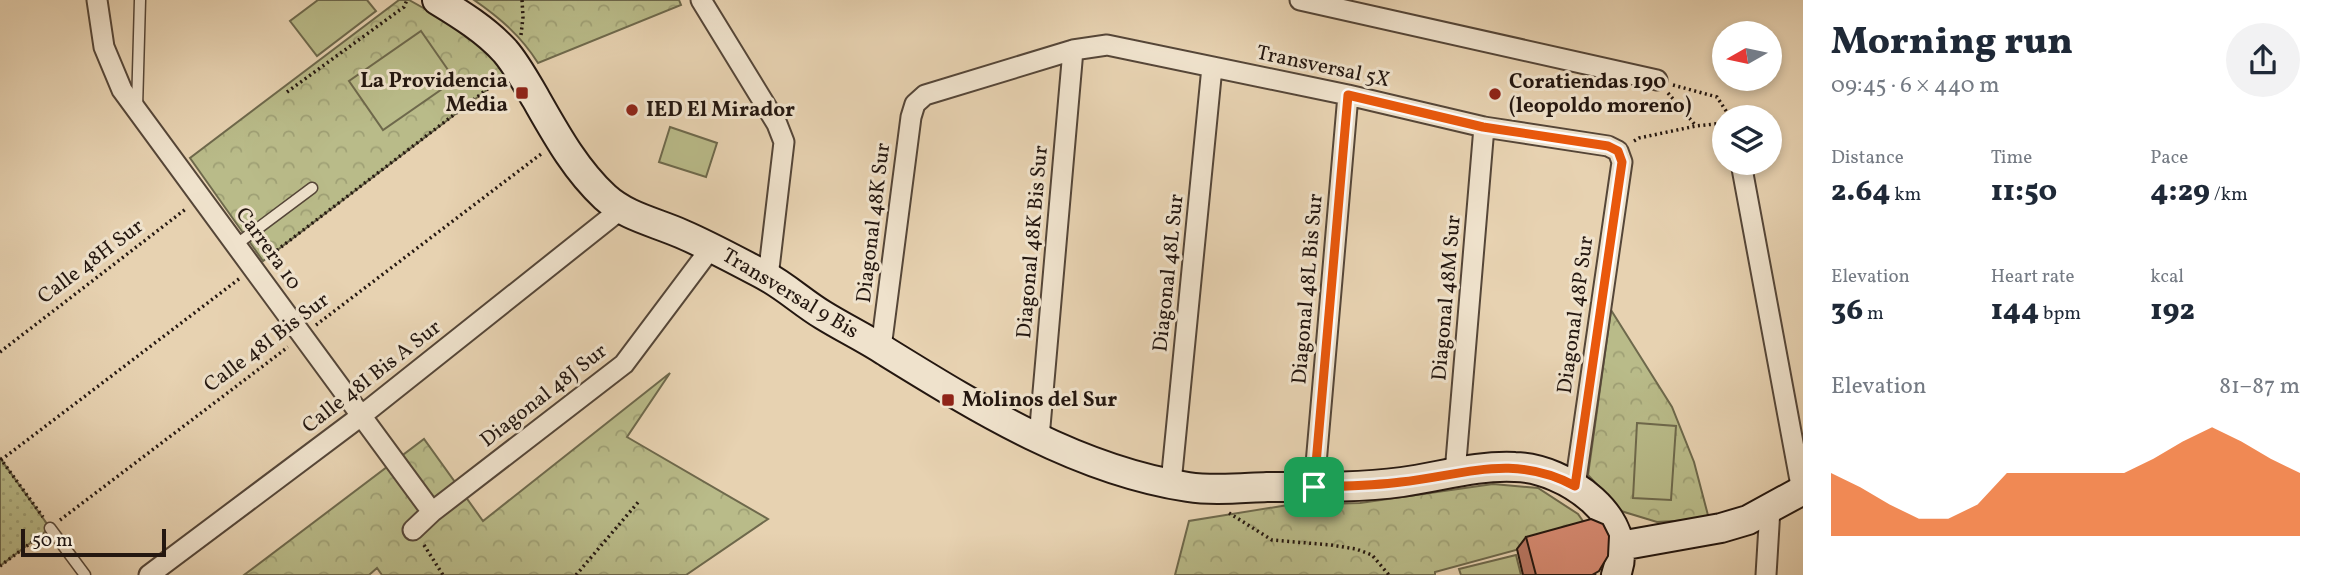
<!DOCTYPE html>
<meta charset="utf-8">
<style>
:root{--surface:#fff;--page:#f2f2f3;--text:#1f2937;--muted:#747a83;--accent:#ea580c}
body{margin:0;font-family:Vollkorn,serif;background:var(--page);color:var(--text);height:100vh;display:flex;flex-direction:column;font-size:26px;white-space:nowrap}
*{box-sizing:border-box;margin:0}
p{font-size:23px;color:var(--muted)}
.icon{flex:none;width:38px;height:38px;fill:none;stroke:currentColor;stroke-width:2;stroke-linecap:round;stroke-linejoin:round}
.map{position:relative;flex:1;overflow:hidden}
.details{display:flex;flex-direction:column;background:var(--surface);width:525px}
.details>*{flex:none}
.needle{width:46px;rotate:261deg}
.controls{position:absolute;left:1712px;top:21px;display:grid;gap:14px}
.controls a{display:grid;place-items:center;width:70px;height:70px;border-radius:50%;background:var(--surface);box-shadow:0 4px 10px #0003;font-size:35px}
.scale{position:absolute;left:21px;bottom:18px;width:145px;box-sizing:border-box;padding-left:7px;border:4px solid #241710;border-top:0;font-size:19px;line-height:24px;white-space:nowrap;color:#241710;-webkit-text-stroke:5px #efe2cc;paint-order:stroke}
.pin{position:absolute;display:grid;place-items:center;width:60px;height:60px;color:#fff;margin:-30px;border-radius:14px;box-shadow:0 4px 10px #0006}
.round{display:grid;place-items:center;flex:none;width:74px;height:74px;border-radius:37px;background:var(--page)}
.overview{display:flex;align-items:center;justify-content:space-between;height:119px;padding:0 28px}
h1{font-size:38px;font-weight:800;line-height:52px}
.metrics{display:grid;grid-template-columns:repeat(3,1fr);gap:10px;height:119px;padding:7px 28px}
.metrics div{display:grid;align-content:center}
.metrics b{font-size:30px;font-weight:800}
.metrics small{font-size:19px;font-weight:400}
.metrics p{font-size:19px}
.chart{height:196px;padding:14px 28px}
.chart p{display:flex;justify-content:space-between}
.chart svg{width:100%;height:126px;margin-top:7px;fill:var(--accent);opacity:.7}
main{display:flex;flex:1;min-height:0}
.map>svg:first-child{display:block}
.grass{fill:url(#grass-dots);stroke:#6e694c;stroke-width:2}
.park{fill:url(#park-crowns);stroke:#6e694c;stroke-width:2}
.pitch{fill:#b9bb89;stroke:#6e694c;stroke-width:2}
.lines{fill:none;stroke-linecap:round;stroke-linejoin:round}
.lane-casing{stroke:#554638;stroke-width:13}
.street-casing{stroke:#554638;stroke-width:23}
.secondary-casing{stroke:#241710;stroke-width:32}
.path{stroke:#241710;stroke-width:3.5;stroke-dasharray:2 3.5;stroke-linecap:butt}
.lane{stroke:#efe2cc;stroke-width:10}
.street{stroke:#efe2cc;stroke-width:19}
.secondary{stroke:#efe2cc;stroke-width:28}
.wall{fill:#bb7864;stroke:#241710;stroke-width:2}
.building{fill:#d98c74;stroke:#241710;stroke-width:2}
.route-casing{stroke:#fff;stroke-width:14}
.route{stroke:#ea580c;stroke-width:9}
.poi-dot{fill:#8f2418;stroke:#efe2cc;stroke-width:2.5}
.labels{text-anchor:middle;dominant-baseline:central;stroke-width:6;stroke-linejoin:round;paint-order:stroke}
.street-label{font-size:21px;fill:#241710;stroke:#efe2cc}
.poi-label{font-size:21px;font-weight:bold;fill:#241710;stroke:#efe2cc;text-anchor:start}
</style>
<main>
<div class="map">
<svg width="1803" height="575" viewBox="0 0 1803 575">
<defs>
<pattern id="grass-dots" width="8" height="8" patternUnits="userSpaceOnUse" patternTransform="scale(1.75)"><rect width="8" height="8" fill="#b9bb89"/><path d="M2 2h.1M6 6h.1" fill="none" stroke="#9fa075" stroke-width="1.8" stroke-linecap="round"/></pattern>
<pattern id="park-crowns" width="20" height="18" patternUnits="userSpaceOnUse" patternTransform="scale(1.75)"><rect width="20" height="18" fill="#b9bb89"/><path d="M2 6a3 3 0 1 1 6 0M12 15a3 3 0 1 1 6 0" fill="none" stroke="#9fa075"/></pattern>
</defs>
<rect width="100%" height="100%" fill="#e7d2b1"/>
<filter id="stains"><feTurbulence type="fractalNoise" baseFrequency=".00286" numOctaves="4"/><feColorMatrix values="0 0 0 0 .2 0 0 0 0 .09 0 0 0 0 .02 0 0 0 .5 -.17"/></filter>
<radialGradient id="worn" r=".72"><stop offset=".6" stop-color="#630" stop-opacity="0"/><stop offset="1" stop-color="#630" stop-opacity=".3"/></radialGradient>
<path class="grass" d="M 0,458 L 50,528 L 0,566 Z"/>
<path class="park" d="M 399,0 L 409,0 L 468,33 L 508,74 L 263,261 L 190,158 Z
M 474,0 L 679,0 L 681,5 L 538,63 C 521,36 500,18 474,0 Z
M 1611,310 L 1672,407 L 1694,462 L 1709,519 L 1657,522 L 1621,511 L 1588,475 Z
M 670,373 L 627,437 L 768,519 L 686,575 L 382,575 L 377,568 L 369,575 L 244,575 L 424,439 L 483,521 Z
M 1493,484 L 1538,488 L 1578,514 L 1594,537 L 1582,532 L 1435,572 L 1435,575 L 1175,575 L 1189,521 L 1288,505 L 1360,503 Z"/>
<path class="pitch" d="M 318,0 L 367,0 L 376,11 L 317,56 L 290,21 Z
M 421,31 L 455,80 L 383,130 L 349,81 Z
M 670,127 L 717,143 L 706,177 L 659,162 Z
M 1637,423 L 1676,426 L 1671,500 L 1633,498 Z
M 1516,555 L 1521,575 L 1461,575 L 1459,569 Z"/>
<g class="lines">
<defs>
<path id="lane" d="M 137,108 L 140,0
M 237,244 L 312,188
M 50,528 L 85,575"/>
<path id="street" d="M 97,0 L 104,47 L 122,90 L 432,512
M 701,0 L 777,124 L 784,142 L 768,277
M 1300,0 L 1657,80
M 1741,163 L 1802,491
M 881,348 L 911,117 L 915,104 L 925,95 L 1073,50 L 1107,45 L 1348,95 L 1484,127 L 1608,146 L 1618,151 L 1622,162 L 1575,486
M 1039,438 L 1073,50
M 1455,473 L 1484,127
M 1171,483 L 1212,67
M 1314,487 L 1348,95
M 413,530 L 432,512 L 624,364 L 711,248
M 149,575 L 361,416 L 620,210
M 1766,575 L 1770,509"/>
<path id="secondary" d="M 437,0 C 460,14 486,30 505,51 C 517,65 526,82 536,99 C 556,134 575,169 605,197 C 627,217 655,222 682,234 C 710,246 737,261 764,275 C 785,286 803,303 823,315 C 844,328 865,338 885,351 C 979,409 1077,470 1188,487 C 1213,491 1241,488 1267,487 C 1311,487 1357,488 1402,482 C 1439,477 1477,465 1515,467 C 1565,468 1638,518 1616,575
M 1620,546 L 1721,528 L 1748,520 L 1803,490"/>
</defs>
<use href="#lane" class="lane-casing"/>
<use href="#street" class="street-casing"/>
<use href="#secondary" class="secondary-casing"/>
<path class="path" d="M 521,35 L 523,17 L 522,0
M 1673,85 L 1717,97 L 1730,117
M 287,92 L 404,7 L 407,0
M 1668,93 L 1696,126
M 1634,141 L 1639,138 L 1696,126 L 1724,123
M 268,257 L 498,81
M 316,325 L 541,154
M 0,352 L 187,208
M 0,458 L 43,517
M 1,460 L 239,279
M 1229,513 L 1272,540 L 1331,545 L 1356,549 L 1372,555 L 1389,575
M 60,520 L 288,347
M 424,545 L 443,575
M 0,566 L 40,536
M 576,575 L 640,500"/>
<use href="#lane" class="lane"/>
<use href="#street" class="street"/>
<use href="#secondary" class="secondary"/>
</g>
<path class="wall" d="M 1526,537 L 1596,575 L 1523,575 L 1517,549 Z"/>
<path class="building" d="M 1591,519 L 1603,524 L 1609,536 L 1608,556 L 1599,571 L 1592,575 L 1536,575 L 1526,537 Z"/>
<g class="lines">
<defs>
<path id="route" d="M 1348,95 L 1483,127 L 1608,146 L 1618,151 L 1622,162 L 1575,486 C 1515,453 1464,475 1401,482 C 1372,486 1343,486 1314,487 Z"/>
</defs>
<use href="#route" class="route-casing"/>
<use href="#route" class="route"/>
</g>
<g class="poi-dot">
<rect x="515" y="86" width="14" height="14" rx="3.5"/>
<circle cx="1495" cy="94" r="7"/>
<circle cx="632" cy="110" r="7"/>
<rect x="941" y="393" width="14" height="14" rx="3.5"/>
</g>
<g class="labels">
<g class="street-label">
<text transform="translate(1323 67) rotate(12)">Transversal 5X</text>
<text transform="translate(874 223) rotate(-83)">Diagonal 48K Sur</text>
<text transform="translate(1033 242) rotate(-85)">Diagonal 48K Bis Sur</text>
<text transform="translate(268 249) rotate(54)">Carrera 10</text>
<text transform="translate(91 262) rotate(-37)">Calle 48H Sur</text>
<text transform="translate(1169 273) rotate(-84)">Diagonal 48L Sur</text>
<text transform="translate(1308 289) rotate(-85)">Diagonal 48L Bis Sur</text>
<text transform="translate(790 294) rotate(31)">Transversal 9 Bis</text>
<text transform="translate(1447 298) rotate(-85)">Diagonal 48M Sur</text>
<text transform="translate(1576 315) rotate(-82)">Diagonal 48P Sur</text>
<text transform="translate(267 343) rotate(-37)">Calle 48I Bis Sur</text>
<text transform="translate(372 377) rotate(-38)">Calle 48I Bis A Sur</text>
<text transform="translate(544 396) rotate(-38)">Diagonal 48J Sur</text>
</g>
<g class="poi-label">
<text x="508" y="81" text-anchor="end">La Providencia<tspan x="508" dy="24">Media</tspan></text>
<text x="1509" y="82">Coratiendas 190<tspan x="1509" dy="24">(leopoldo moreno)</tspan></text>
<text x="646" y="110">IED El Mirador</text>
<text x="962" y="400">Molinos del Sur</text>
</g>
</g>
<rect width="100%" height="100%" filter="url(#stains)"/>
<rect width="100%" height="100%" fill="url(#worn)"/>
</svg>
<div class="controls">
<a><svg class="needle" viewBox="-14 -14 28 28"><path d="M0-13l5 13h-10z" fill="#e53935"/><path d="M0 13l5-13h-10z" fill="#747a83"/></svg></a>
<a><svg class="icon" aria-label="layers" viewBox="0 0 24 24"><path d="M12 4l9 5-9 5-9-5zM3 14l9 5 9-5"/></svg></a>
</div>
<div class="scale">50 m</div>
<div class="pin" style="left:1314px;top:487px;background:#1e9e55"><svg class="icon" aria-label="arrive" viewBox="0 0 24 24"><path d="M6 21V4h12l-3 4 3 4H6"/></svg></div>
</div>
<section class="details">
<div class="overview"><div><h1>Morning run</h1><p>09:45 · 6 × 440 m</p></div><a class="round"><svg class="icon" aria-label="share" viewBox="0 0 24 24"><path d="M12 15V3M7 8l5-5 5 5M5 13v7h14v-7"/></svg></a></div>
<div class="metrics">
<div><p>Distance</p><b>2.64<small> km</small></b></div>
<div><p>Time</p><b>11:50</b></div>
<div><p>Pace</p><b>4:29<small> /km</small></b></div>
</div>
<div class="metrics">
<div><p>Elevation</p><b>36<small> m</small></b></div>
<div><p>Heart rate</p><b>144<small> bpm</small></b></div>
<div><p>kcal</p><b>192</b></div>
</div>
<div class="chart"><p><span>Elevation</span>81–87 m</p>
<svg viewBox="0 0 160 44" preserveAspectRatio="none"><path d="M0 44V22L10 27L20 33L30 38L40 38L50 33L60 22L70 22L80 22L90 22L100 22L110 17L120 11L130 6L140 11L150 17L160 22V44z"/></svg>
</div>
</section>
</main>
